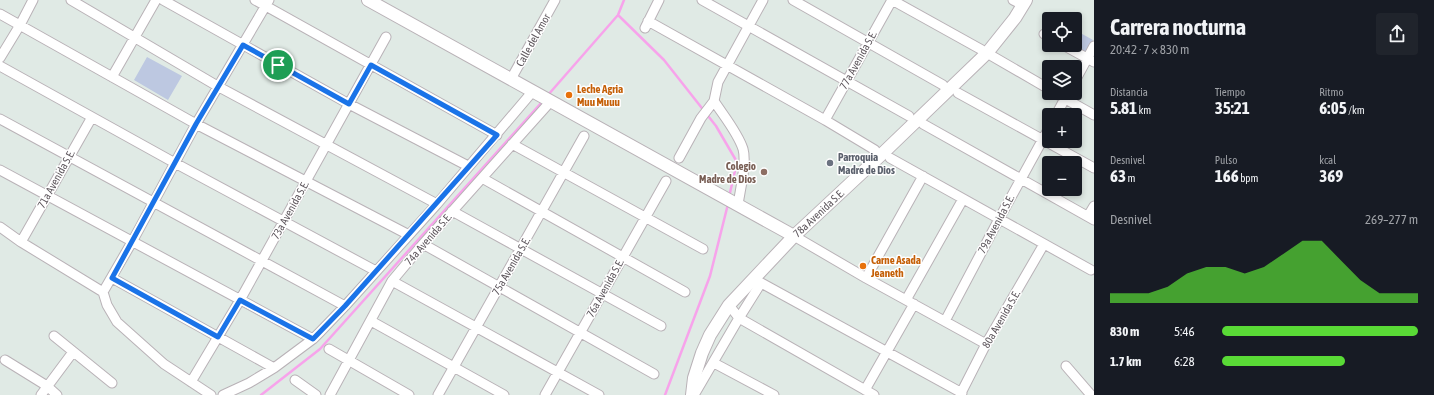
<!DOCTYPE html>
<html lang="es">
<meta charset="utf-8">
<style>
:root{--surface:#171b24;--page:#20242c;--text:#f1f3f6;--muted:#9ea1a6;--accent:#59da36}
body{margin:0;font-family:"Asap Condensed",sans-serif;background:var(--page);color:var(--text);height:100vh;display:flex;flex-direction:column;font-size:15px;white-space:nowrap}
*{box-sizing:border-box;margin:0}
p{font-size:13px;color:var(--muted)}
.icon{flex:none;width:22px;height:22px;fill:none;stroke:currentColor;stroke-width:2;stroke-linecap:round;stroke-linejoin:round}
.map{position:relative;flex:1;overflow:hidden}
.panel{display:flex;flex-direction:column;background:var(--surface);width:340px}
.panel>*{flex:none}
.fabs{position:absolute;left:1042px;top:12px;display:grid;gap:8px}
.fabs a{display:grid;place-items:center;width:40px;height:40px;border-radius:4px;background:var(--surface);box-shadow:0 2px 6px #0003;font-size:20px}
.pin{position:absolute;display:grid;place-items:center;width:34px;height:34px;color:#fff;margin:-17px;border:2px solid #fff;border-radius:50%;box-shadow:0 1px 4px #0007}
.round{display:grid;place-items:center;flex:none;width:42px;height:42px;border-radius:4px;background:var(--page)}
.overview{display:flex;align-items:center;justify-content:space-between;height:68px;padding:0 16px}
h1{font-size:22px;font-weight:700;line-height:30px}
.figures{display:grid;grid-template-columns:repeat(3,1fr);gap:6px;height:68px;padding:4px 16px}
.figures div{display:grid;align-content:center}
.figures b{font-size:17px;font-weight:700}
.figures small{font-size:11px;font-weight:400}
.figures p{font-size:11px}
.chart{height:112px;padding:8px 16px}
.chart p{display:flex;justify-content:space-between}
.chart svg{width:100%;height:72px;margin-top:4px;fill:var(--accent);opacity:.7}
ul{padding:0 16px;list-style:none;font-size:13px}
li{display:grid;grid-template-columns:64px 48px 1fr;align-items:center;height:30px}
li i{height:10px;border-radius:5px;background:var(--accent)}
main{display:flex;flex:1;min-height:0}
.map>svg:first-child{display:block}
.green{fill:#bdc8e1}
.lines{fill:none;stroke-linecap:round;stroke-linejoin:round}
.stream{stroke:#f7a3eb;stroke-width:2.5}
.minor-casing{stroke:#b9b2b7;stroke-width:11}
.tertiary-casing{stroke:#b9b2b7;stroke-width:14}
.minor{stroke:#fff;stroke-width:9}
.tertiary{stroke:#fff;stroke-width:12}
.route-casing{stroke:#fff;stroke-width:8}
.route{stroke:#1a73e8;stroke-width:5}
.food-dot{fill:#e8710a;stroke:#fff;stroke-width:1.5}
.worship-dot{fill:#6b7280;stroke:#fff;stroke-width:1.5}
.education-dot{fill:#8d6e63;stroke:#fff;stroke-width:1.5}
.labels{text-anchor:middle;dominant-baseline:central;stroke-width:3;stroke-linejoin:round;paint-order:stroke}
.street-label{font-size:11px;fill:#5f585e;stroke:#fff}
.food-label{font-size:11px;font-weight:bold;fill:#c56008;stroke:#fff;text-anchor:start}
.worship-label{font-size:11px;font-weight:bold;fill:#5b616d;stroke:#fff;text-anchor:start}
.education-label{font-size:11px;font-weight:bold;fill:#785e54;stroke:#fff;text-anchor:end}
</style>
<main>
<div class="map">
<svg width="1094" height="395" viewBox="0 0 1094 395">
<rect width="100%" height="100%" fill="#e0eae5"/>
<path class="green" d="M 1075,30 L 1093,40 L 1086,52 L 1074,45 Z
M 147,57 L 182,76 L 168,100 L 134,80 Z"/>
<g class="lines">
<path class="stream" d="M 618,15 L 664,60 L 716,126 L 737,162 L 729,197
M 548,95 L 618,15 L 624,0
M 261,395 L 320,349 L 542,102
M 665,395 L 710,276 L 728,204"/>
<defs>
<path id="minor" d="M 71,0 L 219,87 L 437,204
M 163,0 L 349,104 L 468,166
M 255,0 L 497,135
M 702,0 L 909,116
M 793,0 L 943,85
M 892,0 L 982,50
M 1013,0 L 1023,5
M 0,14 L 196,124 L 409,235
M 648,21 L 825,120 L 875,150
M 645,28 L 659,0
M 1044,34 L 1049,37
M 1063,45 L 1094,62
M 992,56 L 1049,89
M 0,58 L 20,25 L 33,0
M 0,66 L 175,163 L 376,271
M 112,77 L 156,0
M 511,79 L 555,0
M 1075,81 L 1094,46
M 958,93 L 1094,168
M 1055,93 L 1094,115
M 714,101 C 723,115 738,133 743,149 C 747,163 740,190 738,205
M 1056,115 L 1068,93
M 0,119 L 345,306
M 825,120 L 892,0
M 923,124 L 1094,220
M 512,144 L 703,249
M 679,158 L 701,118 L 714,101 L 718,82 L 763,0
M 890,158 L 1091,270
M 0,170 L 313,339
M 482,178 L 685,292
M 452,211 L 661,326
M 1088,216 L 1094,206
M 0,227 L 21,242 L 103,292 L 107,305 L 117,322 L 164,364 L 211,395
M 794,236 L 866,278 L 986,344
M 21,242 L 92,117
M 423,244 L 654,374
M 112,278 L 274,368
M 866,278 L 923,176
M 754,279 L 962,393
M 392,281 L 599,395
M 761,283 L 739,318 L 874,395
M 103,292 L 132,242 L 196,124 L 269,0
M 906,300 L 963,199
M 371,321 L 504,395
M 945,321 L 999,219 L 1049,128
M 54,336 L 112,383
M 329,349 L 409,395
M 5,360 L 47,386 L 57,395
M 714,363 L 774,395
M 1066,366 L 1091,395
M 295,380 L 316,395
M 191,382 L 240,300 L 386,37
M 865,390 L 914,304
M 41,395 L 73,352
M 223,395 L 249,383 L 274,368 L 313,339 L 320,332 L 345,306 L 437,204 L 533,91
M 330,395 L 392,281 L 423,244 L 551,101
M 438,395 L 584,136
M 545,395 L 666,181
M 694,395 L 739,318 L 729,305
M 960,395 L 986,344 L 1044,244"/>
<g id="tertiary">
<path d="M 368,0 L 794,236"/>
<path id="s1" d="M 692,395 L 694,378 L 702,353 L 710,335 L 729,305 L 794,236 L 882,154 L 987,53 L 1015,18 L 1026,0"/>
</g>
</defs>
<use href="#minor" class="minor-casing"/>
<use href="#tertiary" class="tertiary-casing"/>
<use href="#minor" class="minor"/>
<use href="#tertiary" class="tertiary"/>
</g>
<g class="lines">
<defs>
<path id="route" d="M 243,45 L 349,104 L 371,65 L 497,135 L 345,306 L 313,339 L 240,300 L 218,337 L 112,278 L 196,124 Z"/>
</defs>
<use href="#route" class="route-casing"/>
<use href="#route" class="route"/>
</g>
<g class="food-dot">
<circle cx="569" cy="95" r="4"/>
<circle cx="863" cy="266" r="4"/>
</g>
<circle class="worship-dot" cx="830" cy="163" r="4"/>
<circle class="education-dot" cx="764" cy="172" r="4"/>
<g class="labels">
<g class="street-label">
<text transform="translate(533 40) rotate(-61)">Calle del Amor</text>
<text transform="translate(858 60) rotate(-61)">77a Avenida S.E.</text>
<text transform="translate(56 179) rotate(-61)">71a Avenida S.E.</text>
<text transform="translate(290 210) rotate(-61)">73a Avenida S.E.</text>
<text stroke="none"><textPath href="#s1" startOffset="227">78a Avenida S.E.</textPath></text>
<text transform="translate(996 224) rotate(-62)">79a Avenida S.E.</text>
<text transform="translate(428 239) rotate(-49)">74a Avenida S.E.</text>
<text transform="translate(511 266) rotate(-60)">75a Avenida S.E.</text>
<text transform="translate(605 288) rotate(-61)">76a Avenida S.E.</text>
<text transform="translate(1001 319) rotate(-60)">80a Avenida S.E.</text>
</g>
<g class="food-label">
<text x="577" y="89">Leche Agria<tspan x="577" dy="13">Muu Muuu</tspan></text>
<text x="871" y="260">Carne Asada<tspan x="871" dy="13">Jeaneth</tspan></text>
</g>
<g class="worship-label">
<text x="838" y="157">Parroquia<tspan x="838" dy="13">Madre de Dios</tspan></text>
</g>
<g class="education-label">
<text x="756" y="166">Colegio<tspan x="756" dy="13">Madre de Dios</tspan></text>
</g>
</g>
</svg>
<div class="fabs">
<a><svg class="icon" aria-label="locate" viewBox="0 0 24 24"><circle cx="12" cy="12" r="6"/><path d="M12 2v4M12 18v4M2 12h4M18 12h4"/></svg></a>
<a><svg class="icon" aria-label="layers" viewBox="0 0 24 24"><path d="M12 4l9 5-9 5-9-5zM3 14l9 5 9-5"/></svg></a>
<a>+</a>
<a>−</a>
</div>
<div class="pin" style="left:278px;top:65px;background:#1e9e55"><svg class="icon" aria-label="arrive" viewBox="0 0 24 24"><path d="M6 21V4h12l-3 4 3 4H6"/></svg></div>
</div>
<section class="panel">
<div class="overview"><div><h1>Carrera nocturna</h1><p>20:42 · 7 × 830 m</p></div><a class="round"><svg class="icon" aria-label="share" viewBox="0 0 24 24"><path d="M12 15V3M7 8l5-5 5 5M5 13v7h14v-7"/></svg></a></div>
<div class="figures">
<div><p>Distancia</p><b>5.81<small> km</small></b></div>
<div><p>Tiempo</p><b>35:21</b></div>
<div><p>Ritmo</p><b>6:05<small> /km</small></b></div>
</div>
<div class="figures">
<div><p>Desnivel</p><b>63<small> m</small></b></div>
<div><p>Pulso</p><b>166<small> bpm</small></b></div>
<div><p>kcal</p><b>369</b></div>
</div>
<div class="chart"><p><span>Desnivel</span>269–277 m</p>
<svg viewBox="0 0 160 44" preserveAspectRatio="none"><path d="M0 44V38L10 38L20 38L30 34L40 26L50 22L60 22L70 26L80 22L90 14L100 6L110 6L120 18L130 30L140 38L150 38L160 38V44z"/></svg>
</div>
<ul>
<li><b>830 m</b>5:46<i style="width:100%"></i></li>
<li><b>1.7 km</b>6:28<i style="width:63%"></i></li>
</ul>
</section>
</main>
